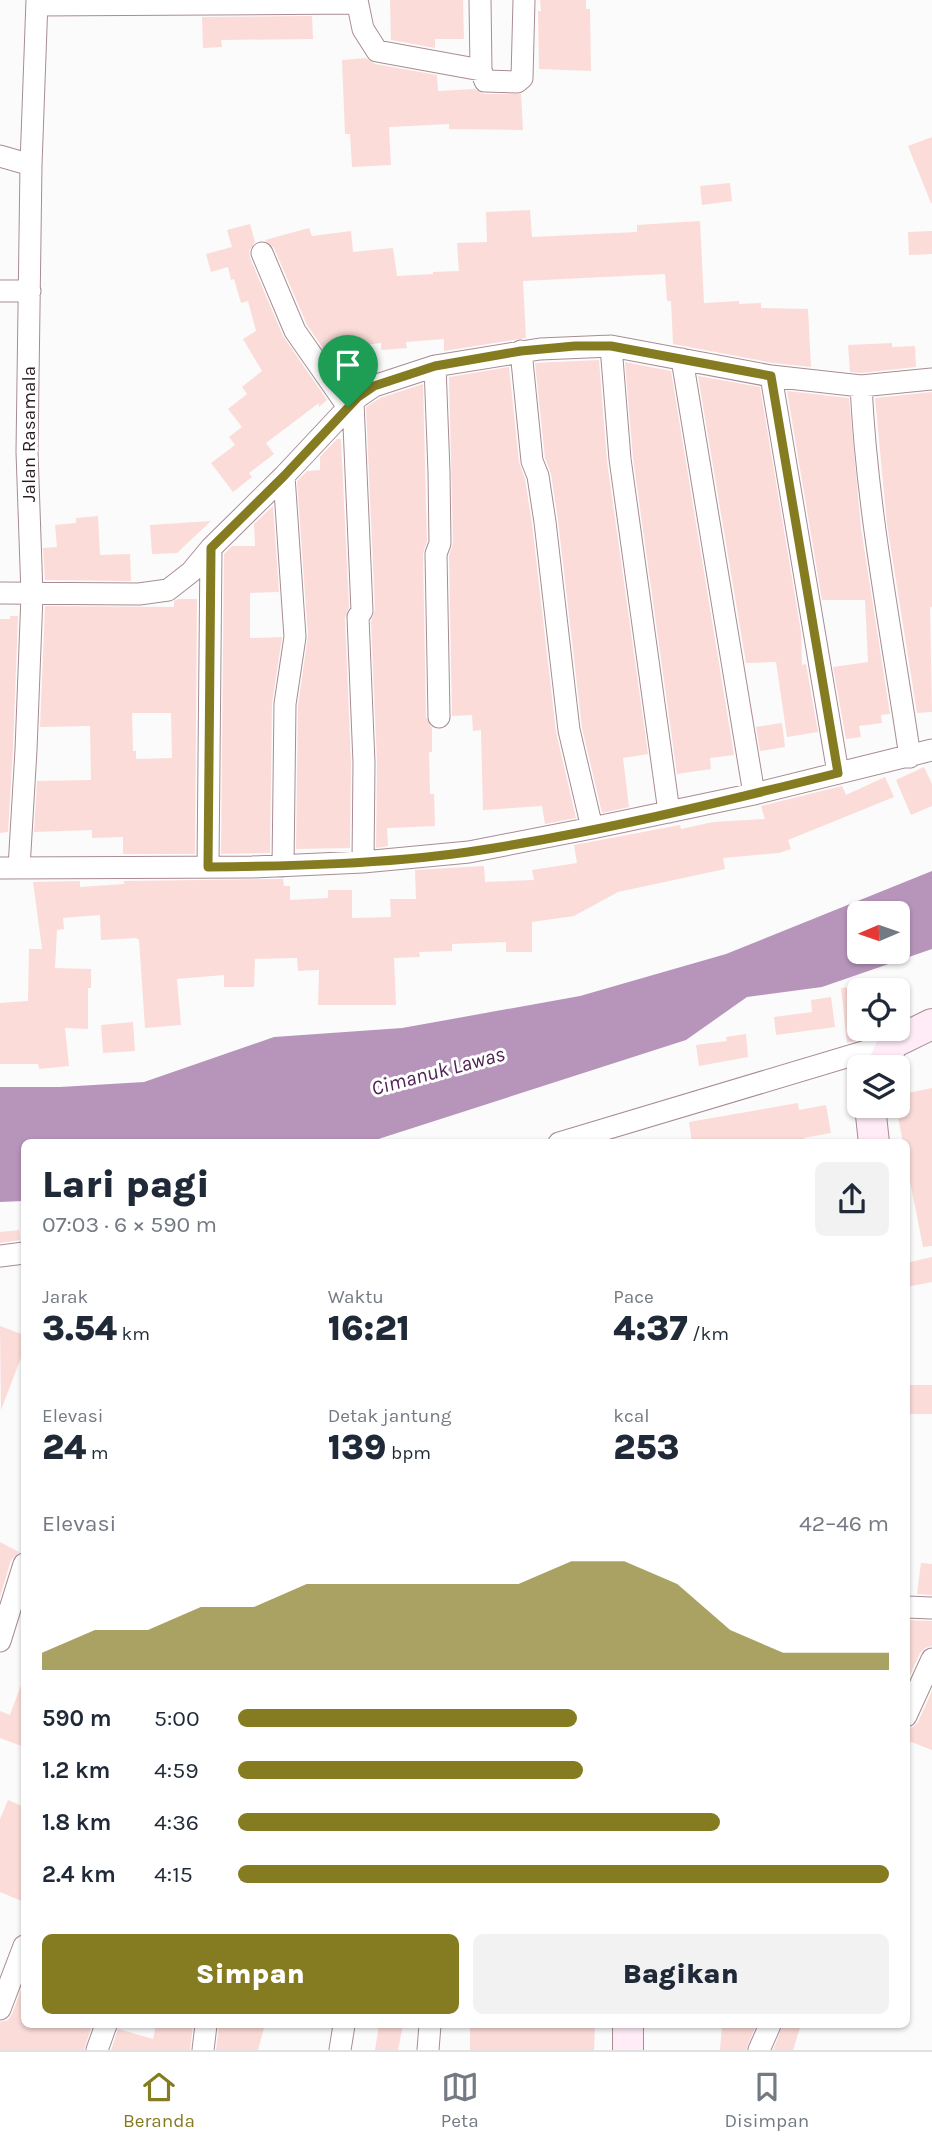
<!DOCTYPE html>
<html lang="id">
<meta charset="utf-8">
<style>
:root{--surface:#fff;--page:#f2f2f3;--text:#1f2937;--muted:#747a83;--line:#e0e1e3;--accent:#857c22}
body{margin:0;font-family:Karla,sans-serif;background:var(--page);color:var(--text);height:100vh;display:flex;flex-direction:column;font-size:26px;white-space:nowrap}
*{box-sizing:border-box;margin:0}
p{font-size:23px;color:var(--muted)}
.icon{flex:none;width:38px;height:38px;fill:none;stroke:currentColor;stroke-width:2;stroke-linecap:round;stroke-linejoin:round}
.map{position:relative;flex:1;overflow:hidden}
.side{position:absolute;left:21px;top:1139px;width:889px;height:889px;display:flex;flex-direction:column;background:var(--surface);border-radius:10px;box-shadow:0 2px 5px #0004}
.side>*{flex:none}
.needle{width:46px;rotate:268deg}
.controls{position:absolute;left:847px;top:901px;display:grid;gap:14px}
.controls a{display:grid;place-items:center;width:63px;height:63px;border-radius:10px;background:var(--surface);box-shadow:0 2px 5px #0004;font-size:35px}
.pin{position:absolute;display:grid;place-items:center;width:60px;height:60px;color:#fff;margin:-72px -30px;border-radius:50% 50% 50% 0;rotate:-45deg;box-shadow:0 0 7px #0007}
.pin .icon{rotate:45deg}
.round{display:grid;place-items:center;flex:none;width:74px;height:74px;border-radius:10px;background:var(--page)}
.summary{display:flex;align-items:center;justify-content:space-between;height:119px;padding:0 21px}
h1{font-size:38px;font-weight:800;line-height:52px}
.figures{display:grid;grid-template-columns:repeat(3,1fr);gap:10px;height:119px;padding:7px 21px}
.figures div{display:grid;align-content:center}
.figures b{font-size:35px;font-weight:800}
.figures small{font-size:19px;font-weight:400}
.figures p{font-size:19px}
.chart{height:196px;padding:14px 21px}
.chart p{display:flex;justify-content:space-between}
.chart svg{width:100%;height:126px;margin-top:7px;fill:var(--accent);opacity:.7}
.cta{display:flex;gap:14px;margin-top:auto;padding:14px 21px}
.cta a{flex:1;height:80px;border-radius:10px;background:var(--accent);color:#fff;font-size:28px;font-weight:800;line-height:80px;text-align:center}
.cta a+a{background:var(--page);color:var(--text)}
ul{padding:0 21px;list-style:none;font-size:23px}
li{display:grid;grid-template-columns:112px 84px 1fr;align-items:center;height:52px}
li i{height:18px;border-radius:9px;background:var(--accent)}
.dock{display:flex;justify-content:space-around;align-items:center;height:98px;border-top:2px solid var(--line);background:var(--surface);font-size:19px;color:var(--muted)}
.dock a{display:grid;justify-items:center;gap:4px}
.dock .current{color:var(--accent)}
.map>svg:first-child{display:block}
.water{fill:#b795bb;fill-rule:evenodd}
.building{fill:#fbdcd9;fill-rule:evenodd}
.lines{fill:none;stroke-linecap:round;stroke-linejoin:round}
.street-casing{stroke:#a88c93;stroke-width:23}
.secondary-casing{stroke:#a88c93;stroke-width:32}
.street{stroke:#fff;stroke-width:21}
.secondary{stroke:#ffecf7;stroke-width:30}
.route-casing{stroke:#fff;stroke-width:14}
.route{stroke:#857c22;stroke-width:9}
.labels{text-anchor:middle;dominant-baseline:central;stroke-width:6;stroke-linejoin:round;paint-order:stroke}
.street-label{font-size:19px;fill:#281d20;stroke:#fff}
.water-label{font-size:21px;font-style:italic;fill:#4e2253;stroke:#fff}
</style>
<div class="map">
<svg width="932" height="2050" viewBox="0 0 932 2050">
<rect width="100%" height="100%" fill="#fbfbfb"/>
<path class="water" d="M 932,871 L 932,949 L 822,987 L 747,997 L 686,1040 L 366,1143 L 24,1143 L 24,1201 L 0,1202 L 0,1087 L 60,1087 L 144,1082 L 274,1037 L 402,1028 L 580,996 L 726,954 ZM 859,914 L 898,914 L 898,952 L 859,952 Z"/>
<path class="building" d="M 390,0 L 463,0 L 464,39 L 435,39 L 435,48 L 391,40 Z
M 540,0 L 586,0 L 586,9 L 590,9 L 591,71 L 539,69 L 538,11 L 541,11 Z
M 312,16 L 313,39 L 221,40 L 222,47 L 203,48 L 202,17 Z
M 366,58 L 375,64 L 437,75 L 438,91 L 475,89 L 485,94 L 521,94 L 523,130 L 449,129 L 449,124 L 389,127 L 391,165 L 352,167 L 350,134 L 345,134 L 342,60 Z
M 932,137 L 932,203 L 931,203 L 908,146 Z
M 730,183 L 732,201 L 702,205 L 700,186 Z
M 530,210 L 532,237 L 637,232 L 637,225 L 700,221 L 704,303 L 739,301 L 739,304 L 761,303 L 761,308 L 808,309 L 811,367 L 773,363 L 673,344 L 671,301 L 667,301 L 665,274 L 523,281 L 526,338 L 444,351 L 444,339 L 406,342 L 407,348 L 381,350 L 381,343 L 339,348 L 350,382 L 348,384 L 307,325 L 274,248 L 265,240 L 309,228 L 312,236 L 351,231 L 353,252 L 393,248 L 397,276 L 433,274 L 433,272 L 459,271 L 457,243 L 487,242 L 486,212 Z
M 250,224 L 255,242 L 249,251 L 250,258 L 283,336 L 327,400 L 319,407 L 319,403 L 266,443 L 274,454 L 249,473 L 252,477 L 233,492 L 211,463 L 235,445 L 229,437 L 242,427 L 228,409 L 247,394 L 242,387 L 262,371 L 243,339 L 256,331 L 248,301 L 241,303 L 234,279 L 231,280 L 228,267 L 211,272 L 206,254 L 232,247 L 227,230 Z
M 932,231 L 932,254 L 909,255 L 908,232 Z
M 892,343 L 892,347 L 915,346 L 916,367 L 861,373 L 850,372 L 848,345 Z
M 599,360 L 607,461 L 648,754 L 623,758 L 629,807 L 602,813 L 582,728 L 558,520 L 551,474 L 545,458 L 535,363 Z
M 625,362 L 671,371 L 734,755 L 710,758 L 711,769 L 677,774 L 633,458 Z
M 509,367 L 519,462 L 525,479 L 532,524 L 556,732 L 576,818 L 545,824 L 542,806 L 483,810 L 481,730 L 473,731 L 472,715 L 452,716 L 449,556 L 453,543 L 449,377 Z
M 698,376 L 760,387 L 801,632 L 802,665 L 806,664 L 818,732 L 787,737 L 776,662 L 746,663 Z
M 423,384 L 427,541 L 423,554 L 426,717 L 432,728 L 432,752 L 429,752 L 430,794 L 434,794 L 435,826 L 387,828 L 388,846 L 376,848 L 377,763 L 371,621 L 375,610 L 366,407 L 380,398 Z
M 787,391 L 849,398 L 861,528 L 890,714 L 881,715 L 882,723 L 859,726 L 861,737 L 846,739 L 833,667 L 868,662 L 865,600 L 822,600 Z
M 932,392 L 932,607 L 930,607 L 932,712 L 917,713 L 887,524 L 875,398 Z
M 337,439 L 341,439 L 349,607 L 345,618 L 351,763 L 350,848 L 296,849 L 298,705 L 308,636 L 297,481 L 307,471 L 320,470 L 320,457 Z
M 273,506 L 279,592 L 250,593 L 250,638 L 282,637 L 272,704 L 270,853 L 221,854 L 224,554 L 232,546 L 255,546 L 254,524 Z
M 98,516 L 100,555 L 130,554 L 131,581 L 45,580 L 43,548 L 57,547 L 55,525 L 76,523 L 76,518 Z
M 211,521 L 177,553 L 152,554 L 150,525 Z
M 178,599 L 197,599 L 195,854 L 123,854 L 123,837 L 92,838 L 92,830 L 34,832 L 37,781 L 91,780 L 90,726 L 40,727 L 45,606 L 174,607 L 174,601 ZM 132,713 L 171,713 L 172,758 L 136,759 L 136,751 L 133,751 Z
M 10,616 L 18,616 L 13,749 L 8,832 L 0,833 L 0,619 L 10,619 Z
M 782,723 L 785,747 L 760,751 L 756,727 Z
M 924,767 L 932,784 L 932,806 L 911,815 L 896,780 Z
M 885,777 L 894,797 L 788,840 L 791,849 L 779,853 L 723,858 L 725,869 L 618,892 L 574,916 L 532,922 L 532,952 L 506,952 L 506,942 L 452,944 L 452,951 L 419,952 L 420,957 L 394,958 L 396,1005 L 318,1005 L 319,970 L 298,971 L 297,958 L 255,959 L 254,987 L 224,987 L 224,975 L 177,979 L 181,1025 L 145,1028 L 139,940 L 136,938 L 101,940 L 100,915 L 63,918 L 64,929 L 57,930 L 55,968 L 91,969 L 91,988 L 88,988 L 88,1029 L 65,1028 L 69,1066 L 39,1069 L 38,1064 L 0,1064 L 0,1003 L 28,1001 L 29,949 L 42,949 L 33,882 L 80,881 L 80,887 L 124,884 L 124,881 L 281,879 L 283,879 L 284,886 L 290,886 L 290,900 L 328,898 L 328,890 L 352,890 L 352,918 L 391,917 L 390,899 L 416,899 L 415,870 L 484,866 L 485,882 L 534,880 L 532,870 L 577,863 L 574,845 L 680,825 L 681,829 L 713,822 L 765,819 L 761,806 L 842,786 L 846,795 Z
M 859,986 L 859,1039 L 847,1043 L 841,988 Z
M 831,997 L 835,1027 L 776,1035 L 774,1017 L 812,1012 L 811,1000 Z
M 133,1022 L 135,1051 L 103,1053 L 101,1025 Z
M 746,1034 L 748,1057 L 699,1066 L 696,1045 L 727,1041 L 726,1037 Z
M 932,1088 L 932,1246 L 923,1247 L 906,1161 L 906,1143 L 903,1143 L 896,1106 L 898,1106 L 898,1095 Z
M 798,1103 L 799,1110 L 826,1105 L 831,1133 L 804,1138 L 805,1143 L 692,1143 L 689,1122 Z
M 19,1230 L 20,1240 L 0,1243 L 0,1232 Z
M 932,1257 L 932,1282 L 906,1287 L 906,1263 Z
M 0,1326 L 24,1335 L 24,1350 L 1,1410 Z
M 906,1385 L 932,1385 L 932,1414 L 906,1414 Z
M 0,1542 L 19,1552 L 11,1560 L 0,1597 Z
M 921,1563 L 932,1564 L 932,1595 L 917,1594 Z
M 906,1620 L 932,1621 L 932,1646 L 925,1648 L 920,1653 L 910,1675 L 906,1674 Z
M 23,1680 L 24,1680 L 24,1747 L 0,1738 L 0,1711 L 10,1715 Z
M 932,1691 L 932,1750 L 906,1740 L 906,1729 L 913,1727 L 918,1722 Z
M 8,1800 L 24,1807 L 24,1902 L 0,1892 L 0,1819 Z
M 24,1982 L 24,2025 L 92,2025 L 84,2050 L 0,2050 L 0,2022 L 8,2020 L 12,2014 Z
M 156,2025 L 193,2025 L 190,2050 L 111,2050 L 118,2029 L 153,2039 Z
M 219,2025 L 252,2025 L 264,2028 L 258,2050 L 216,2050 Z
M 379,2025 L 403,2025 L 398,2050 L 375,2050 Z
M 470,2025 L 595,2025 L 594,2050 L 470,2050 Z
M 722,2025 L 756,2025 L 746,2050 L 720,2050 Z
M 783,2025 L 801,2025 L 793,2050 L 773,2050 Z"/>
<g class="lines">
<defs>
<path id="street" d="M 357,0 L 363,29 L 377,51 L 481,70 L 480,0
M 37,5 L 357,3
M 481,70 L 485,81 L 517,82 L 522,78 L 524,0
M 0,156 L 31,165
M 262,253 L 295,331 L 348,407
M 0,291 L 30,291
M 611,346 L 620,459 L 669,812
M 521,351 L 532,461 L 538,476 L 545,522 L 569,730 L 592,828
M 682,359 L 754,794
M 435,366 L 439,472 L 440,543 L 436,554 L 439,717
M 771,376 L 838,773
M 861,386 C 867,511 892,634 910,757
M 353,402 L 362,611 L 358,617 L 364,763 L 363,862
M 0,593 L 139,594 L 168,590 L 191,572 L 211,548 L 284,476 L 358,397 L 374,386 L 435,366 L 540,349 L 611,346 L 771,376 L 861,386 L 932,379
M 283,866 L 285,704 L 295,637 L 284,476
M 208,867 L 211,548
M 0,868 L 252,867 L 363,862 L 469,852 L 592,828 L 754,794 L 932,750
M 19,868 L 26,750 L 32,595 L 27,452 L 31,165 L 37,0
M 559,1143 L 893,1043
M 0,1256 L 24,1253
M 906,1607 L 932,1608
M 0,1641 L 24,1564
M 906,1716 L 932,1659
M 0,2009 L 24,1946
M 97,2050 L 106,2025
M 203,2050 L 206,2025
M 340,2050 L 344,2025
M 428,2050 L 430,2025
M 759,2050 L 770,2025"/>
<path id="secondary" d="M 881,1068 L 893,1043 L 932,1024
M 870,1106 L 874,1143
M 628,2050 L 628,2025"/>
</defs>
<use href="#street" class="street-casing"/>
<use href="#secondary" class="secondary-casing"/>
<use href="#street" class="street"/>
<use href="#secondary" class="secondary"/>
</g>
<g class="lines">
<defs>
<path id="route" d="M 575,346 L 611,346 L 771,376 L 838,773 C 718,803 590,834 468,852 C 382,864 294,866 208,867 L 211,548 L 284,476 L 358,397 L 374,386 L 435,366 L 521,351 Z"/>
</defs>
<use href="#route" class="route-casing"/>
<use href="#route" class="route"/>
</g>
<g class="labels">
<g class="street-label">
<text transform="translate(29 434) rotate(-90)">Jalan Rasamala</text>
</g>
<g class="water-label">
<text transform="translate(438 1071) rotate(-15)">Cimanuk Lawas</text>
</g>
</g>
</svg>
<div class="controls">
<a><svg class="needle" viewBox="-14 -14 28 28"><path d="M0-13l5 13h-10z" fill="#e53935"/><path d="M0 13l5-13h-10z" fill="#747a83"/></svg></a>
<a><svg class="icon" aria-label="locate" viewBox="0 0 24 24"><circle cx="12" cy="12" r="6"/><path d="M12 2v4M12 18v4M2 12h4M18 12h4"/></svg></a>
<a><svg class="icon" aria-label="layers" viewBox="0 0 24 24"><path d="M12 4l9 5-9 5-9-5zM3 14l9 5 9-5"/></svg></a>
</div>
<div class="pin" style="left:348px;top:407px;background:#1e9e55"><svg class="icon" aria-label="arrive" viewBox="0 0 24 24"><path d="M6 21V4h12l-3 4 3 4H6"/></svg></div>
<section class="side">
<div class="summary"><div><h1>Lari pagi</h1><p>07:03 · 6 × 590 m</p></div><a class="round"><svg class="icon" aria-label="share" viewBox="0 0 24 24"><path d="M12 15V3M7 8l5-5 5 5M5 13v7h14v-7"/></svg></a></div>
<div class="figures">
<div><p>Jarak</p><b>3.54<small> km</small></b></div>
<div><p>Waktu</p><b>16:21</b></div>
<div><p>Pace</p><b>4:37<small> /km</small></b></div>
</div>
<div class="figures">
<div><p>Elevasi</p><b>24<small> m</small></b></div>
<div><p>Detak jantung</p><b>139<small> bpm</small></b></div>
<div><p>kcal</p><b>253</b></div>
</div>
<div class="chart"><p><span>Elevasi</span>42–46 m</p>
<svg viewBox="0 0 160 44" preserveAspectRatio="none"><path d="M0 44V38L10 30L20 30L30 22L40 22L50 14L60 14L70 14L80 14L90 14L100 6L110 6L120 14L130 30L140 38L150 38L160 38V44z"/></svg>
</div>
<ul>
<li><b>590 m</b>5:00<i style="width:52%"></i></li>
<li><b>1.2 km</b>4:59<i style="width:53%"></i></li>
<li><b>1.8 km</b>4:36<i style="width:74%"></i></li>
<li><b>2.4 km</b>4:15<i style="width:100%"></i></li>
</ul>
<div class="cta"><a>Simpan</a><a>Bagikan</a></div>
</section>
</div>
<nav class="dock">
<a class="current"><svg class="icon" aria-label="home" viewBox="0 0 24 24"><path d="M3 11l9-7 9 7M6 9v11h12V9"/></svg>Beranda</a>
<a><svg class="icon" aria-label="map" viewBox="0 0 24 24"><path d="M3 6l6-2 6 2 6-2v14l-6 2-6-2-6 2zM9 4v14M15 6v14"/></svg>Peta</a>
<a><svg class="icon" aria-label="saved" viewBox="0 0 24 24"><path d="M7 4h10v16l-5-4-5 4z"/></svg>Disimpan</a>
</nav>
